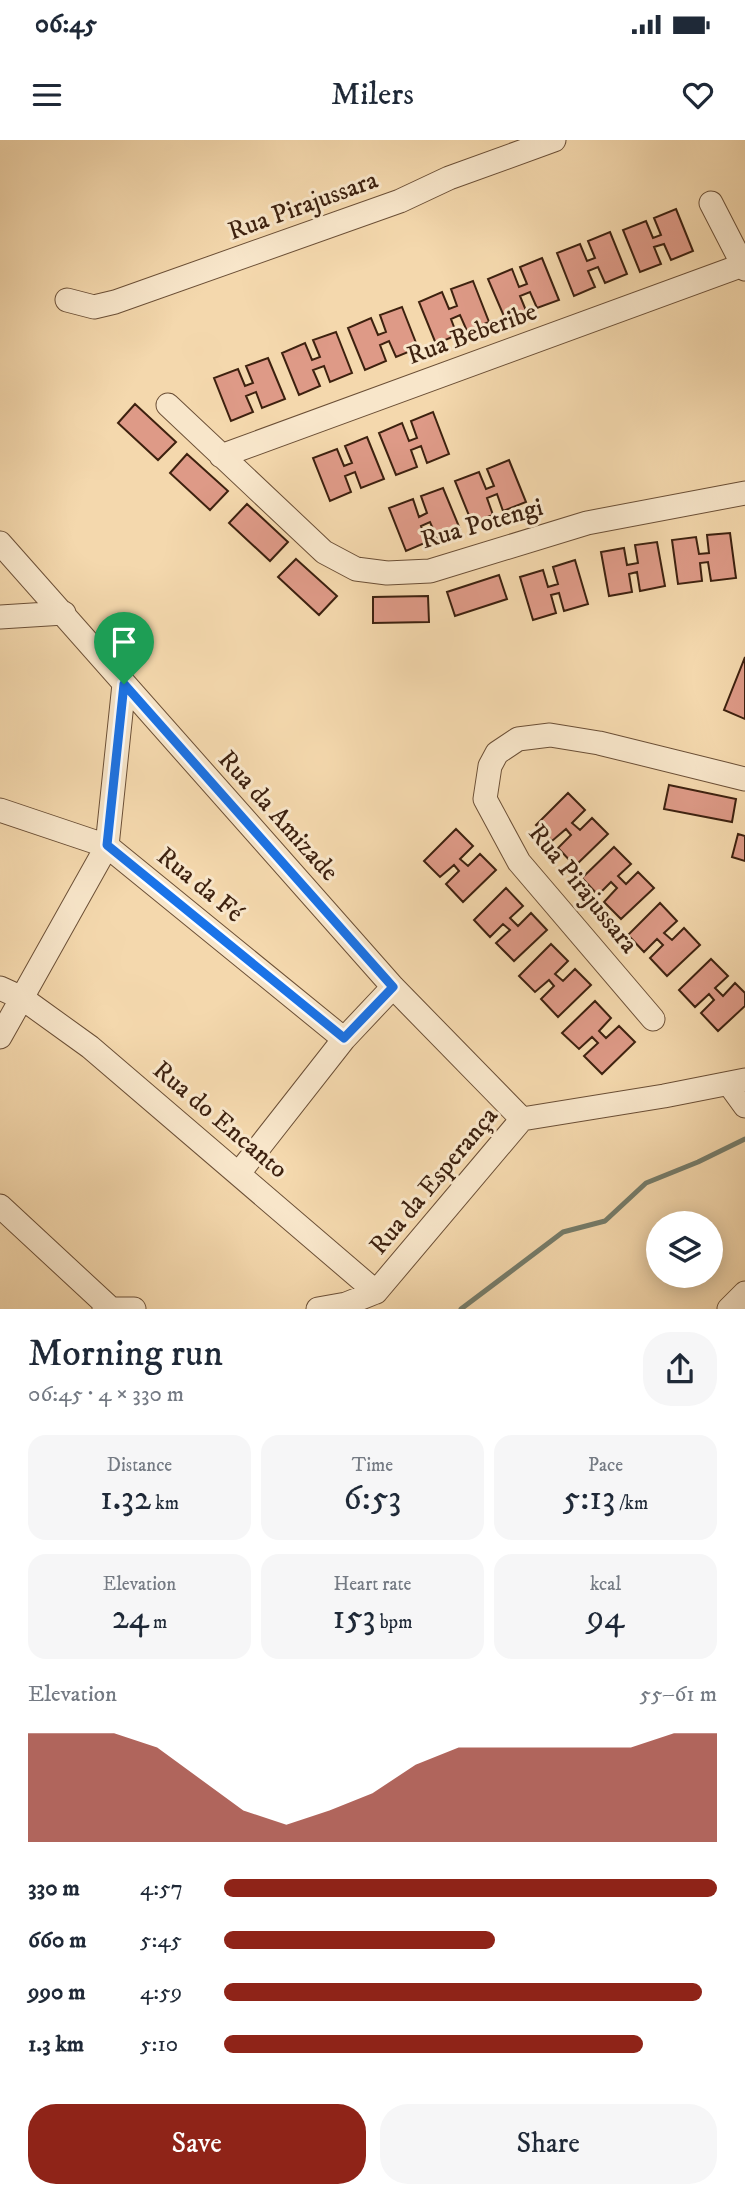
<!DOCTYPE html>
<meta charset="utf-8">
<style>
:root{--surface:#fff;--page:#f6f6f7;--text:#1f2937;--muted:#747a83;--accent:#8f2418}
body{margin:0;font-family:"IM FELL DW Pica",serif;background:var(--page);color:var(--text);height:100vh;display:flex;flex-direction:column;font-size:26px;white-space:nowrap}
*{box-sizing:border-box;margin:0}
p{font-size:23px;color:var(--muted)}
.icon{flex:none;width:38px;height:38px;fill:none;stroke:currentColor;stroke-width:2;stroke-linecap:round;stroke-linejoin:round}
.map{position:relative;height:1169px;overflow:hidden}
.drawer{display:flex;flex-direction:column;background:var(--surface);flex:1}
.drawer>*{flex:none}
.tools{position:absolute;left:646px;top:1071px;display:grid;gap:14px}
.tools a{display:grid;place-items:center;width:77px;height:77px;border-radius:50%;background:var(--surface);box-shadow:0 4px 18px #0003;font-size:35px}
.pin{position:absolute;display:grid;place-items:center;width:60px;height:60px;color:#fff;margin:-72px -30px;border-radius:50% 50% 50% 0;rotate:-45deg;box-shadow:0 0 7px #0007}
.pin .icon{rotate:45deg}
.round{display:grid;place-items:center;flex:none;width:74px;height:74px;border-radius:28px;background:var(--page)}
.overview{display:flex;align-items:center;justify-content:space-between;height:119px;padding:0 28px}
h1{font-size:38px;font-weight:600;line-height:52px}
.stats{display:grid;grid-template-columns:repeat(3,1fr);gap:10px;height:119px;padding:7px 28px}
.stats div{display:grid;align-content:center;border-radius:18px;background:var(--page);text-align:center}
.stats b{font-size:35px;font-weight:600}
.stats small{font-size:19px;font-weight:400}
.stats p{font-size:19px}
.chart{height:196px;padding:14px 28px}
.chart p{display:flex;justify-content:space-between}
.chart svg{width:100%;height:126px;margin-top:7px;fill:var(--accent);opacity:.7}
.button{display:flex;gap:14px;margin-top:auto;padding:14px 28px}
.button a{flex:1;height:80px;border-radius:28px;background:var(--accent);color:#fff;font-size:28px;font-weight:600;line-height:80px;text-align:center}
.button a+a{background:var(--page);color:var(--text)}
ul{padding:0 28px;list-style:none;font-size:23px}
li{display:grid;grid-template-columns:112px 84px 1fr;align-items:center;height:52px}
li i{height:18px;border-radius:9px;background:var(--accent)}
.status{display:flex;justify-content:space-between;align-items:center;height:49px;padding:0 35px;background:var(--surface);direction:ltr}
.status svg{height:19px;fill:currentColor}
header{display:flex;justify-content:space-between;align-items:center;height:91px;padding:0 28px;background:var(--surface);font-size:32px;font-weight:600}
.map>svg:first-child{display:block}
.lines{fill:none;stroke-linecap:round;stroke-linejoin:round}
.stream{stroke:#767d6b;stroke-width:5}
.building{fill:#de9a87;stroke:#3d210f;stroke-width:2}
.minor-casing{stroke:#6b4f36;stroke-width:25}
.minor{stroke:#f8e6ca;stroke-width:23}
.route-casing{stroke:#fff;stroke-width:14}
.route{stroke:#1a73e8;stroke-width:9}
.labels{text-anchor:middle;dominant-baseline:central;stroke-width:6;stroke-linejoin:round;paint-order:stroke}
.street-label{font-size:26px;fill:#3d210f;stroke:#f8e6ca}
</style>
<div class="status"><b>06:45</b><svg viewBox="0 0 49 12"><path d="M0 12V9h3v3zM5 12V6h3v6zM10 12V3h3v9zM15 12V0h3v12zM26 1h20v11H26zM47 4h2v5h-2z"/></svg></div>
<header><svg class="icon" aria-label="menu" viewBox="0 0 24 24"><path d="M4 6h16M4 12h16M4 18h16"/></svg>Milers<svg class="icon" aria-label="heart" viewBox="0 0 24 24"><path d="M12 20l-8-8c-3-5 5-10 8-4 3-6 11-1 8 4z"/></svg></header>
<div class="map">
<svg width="745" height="1169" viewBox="0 0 745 1169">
<rect width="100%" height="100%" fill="#f4d8ad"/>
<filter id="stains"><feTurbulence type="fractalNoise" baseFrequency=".00286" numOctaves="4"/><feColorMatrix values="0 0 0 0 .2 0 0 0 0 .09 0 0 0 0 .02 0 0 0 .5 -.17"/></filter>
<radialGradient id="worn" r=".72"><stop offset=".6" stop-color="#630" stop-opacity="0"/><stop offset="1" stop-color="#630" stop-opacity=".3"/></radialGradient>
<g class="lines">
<path class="stream" d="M 461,1169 L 563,1092 L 605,1081 L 646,1043 L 698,1022 L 745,999"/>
</g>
<path class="building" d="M 676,69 L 693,111 L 671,120 L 664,104 L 654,107 L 661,124 L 640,132 L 623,90 L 646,81 L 653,98 L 661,95 L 654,78 Z
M 610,92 L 627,134 L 605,143 L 598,127 L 588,131 L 595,147 L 574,156 L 557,113 L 580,104 L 587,121 L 595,118 L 588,101 Z
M 542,118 L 559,160 L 537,168 L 530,152 L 520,156 L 527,173 L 506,181 L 488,139 L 512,129 L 519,147 L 527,144 L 520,127 Z
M 473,141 L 489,182 L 467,191 L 460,175 L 451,179 L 457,195 L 436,204 L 419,162 L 442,152 L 449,169 L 457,166 L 451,149 Z
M 402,167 L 418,208 L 396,217 L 389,201 L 380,205 L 386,221 L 365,230 L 348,188 L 371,178 L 378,195 L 386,192 L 380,175 Z
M 336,192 L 352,233 L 330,242 L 324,226 L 313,230 L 320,246 L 299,255 L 282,213 L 305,203 L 312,220 L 320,217 L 313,200 Z
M 268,218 L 285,259 L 262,268 L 256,252 L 246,256 L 253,272 L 231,281 L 214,238 L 238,229 L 245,246 L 253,243 L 246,226 Z
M 135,264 L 176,302 L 158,320 L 118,283 Z
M 433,272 L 449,314 L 427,323 L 421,306 L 411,310 L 417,327 L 396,335 L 379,293 L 402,283 L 409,301 L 417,298 L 411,281 Z
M 367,297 L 384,339 L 361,348 L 355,332 L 345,336 L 351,352 L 330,361 L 313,318 L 337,309 L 344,326 L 352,323 L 345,306 Z
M 187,314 L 228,351 L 210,370 L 170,333 Z
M 509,320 L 526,362 L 503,371 L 497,354 L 487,358 L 493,375 L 472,383 L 455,341 L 479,332 L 486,349 L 494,346 L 487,329 Z
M 443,348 L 460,389 L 437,398 L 430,382 L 421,386 L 427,402 L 406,411 L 389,368 L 413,359 L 419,377 L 427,373 L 421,356 Z
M 247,364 L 288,402 L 270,421 L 229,383 Z
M 730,393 L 736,438 L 711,441 L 708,422 L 700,423 L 702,441 L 678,444 L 672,400 L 696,397 L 699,414 L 709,413 L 707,395 Z
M 657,402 L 665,446 L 640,451 L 637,432 L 629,434 L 632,452 L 609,456 L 601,412 L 624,408 L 627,425 L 638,423 L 635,405 Z
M 296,419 L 337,456 L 319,475 L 278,437 Z
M 575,420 L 588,464 L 564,471 L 559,453 L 551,455 L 556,473 L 533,480 L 520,437 L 543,430 L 548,447 L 558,444 L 553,427 Z
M 499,435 L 507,459 L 455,476 L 447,452 Z
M 428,456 L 429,482 L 373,483 L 373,457 Z
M 745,517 L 745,579 L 724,570 Z
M 669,645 L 736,659 L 732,682 L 664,669 Z
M 568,653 L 585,670 L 572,683 L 580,690 L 592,678 L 608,694 L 575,726 L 558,708 L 571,695 L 566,689 L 552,701 L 536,685 Z
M 456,689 L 473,706 L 460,719 L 468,726 L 480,714 L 496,730 L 463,762 L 446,744 L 459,731 L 454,725 L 440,737 L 424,721 Z
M 738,694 L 745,696 L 745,721 L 732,717 Z
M 614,707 L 631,724 L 618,736 L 626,744 L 638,732 L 654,748 L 621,779 L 604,762 L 617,748 L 611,742 L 598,755 L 582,738 Z
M 506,748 L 523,766 L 510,778 L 518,786 L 531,773 L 547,790 L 514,821 L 496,803 L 510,790 L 503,784 L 490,797 L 474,780 Z
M 660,763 L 677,781 L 664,793 L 672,800 L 684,788 L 700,805 L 667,836 L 650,818 L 663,805 L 657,799 L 644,812 L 628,795 Z
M 551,804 L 568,821 L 555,834 L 563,841 L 575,829 L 591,845 L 558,877 L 541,859 L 554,846 L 549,840 L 535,852 L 519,836 Z
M 711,819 L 728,836 L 715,848 L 723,856 L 735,843 L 745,853 L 745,866 L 718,891 L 701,873 L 714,860 L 709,854 L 695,867 L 679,850 Z
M 595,861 L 611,878 L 599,891 L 606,898 L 619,886 L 635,902 L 602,934 L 584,916 L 598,903 L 592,897 L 579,909 L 562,893 Z"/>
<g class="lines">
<defs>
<path id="minor" d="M 711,63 L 745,129
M 67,160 L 94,167 L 115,162 L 400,61 L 449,38 L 554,0
M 168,265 L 324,412 L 356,429 L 387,433 L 430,431 L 587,383 L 745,353
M 221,316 L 743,125
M 0,403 L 393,847 L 522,979
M 0,477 L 64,473
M 0,670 L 107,706 L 344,899
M 0,848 L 22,858 L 90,907 L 376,1152
M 653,879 L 519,722 L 485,659 L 490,626 L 497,613 L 518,599 L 550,595 L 599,603 L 745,639
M 0,897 L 107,706 L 124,544
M 729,944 L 745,966
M 239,1033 L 344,899 L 393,847
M 0,1066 L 110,1168
M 104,1169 L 134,1169
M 318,1169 L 346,1164 L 376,1152 L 522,979 L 664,956 L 745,940
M 729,1169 L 745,1153"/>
</defs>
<use href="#minor" class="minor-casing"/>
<use href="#minor" class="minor"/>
</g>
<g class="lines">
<defs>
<path id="route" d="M 124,544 L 393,847 L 344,898 L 107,705 Z"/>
</defs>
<use href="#route" class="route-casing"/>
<use href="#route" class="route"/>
</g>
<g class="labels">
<g class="street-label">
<text transform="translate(303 66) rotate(-20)">Rua Pirajussara</text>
<text transform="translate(472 194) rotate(-20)">Rua Beberibe</text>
<text transform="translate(482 384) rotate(-16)">Rua Potengi</text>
<text transform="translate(278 676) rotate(48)">Rua da Amizade</text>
<text transform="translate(200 745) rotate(39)">Rua da Fé</text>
<text transform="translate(583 749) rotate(51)">Rua Pirajussara</text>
<text transform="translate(220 980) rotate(40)">Rua do Encanto</text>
<text transform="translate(434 1041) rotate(-50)">Rua da Esperança</text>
</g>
</g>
<rect width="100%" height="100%" filter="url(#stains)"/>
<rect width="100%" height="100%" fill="url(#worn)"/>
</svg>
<div class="tools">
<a><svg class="icon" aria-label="layers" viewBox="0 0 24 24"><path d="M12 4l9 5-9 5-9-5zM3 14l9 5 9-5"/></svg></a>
</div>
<div class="pin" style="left:124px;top:544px;background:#1e9e55"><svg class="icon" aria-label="arrive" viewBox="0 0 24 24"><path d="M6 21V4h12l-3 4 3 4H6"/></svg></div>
</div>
<section class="drawer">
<div class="overview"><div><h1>Morning run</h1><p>06:45 · 4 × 330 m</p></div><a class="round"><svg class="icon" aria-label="share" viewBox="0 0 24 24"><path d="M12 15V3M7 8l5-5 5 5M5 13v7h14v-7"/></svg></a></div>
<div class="stats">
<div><p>Distance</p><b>1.32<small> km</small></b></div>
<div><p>Time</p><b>6:53</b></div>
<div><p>Pace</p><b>5:13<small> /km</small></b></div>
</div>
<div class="stats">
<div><p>Elevation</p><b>24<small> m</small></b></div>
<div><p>Heart rate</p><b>153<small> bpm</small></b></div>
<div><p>kcal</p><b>94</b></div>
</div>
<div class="chart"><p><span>Elevation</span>55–61 m</p>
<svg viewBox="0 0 160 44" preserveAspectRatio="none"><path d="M0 44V6L10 6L20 6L30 11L40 22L50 33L60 38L70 33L80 27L90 17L100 11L110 11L120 11L130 11L140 11L150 6L160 6V44z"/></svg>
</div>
<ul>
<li><b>330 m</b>4:57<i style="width:100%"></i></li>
<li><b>660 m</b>5:45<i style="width:55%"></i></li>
<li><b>990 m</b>4:59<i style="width:97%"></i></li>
<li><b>1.3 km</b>5:10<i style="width:85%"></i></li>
</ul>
<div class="button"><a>Save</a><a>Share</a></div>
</section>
